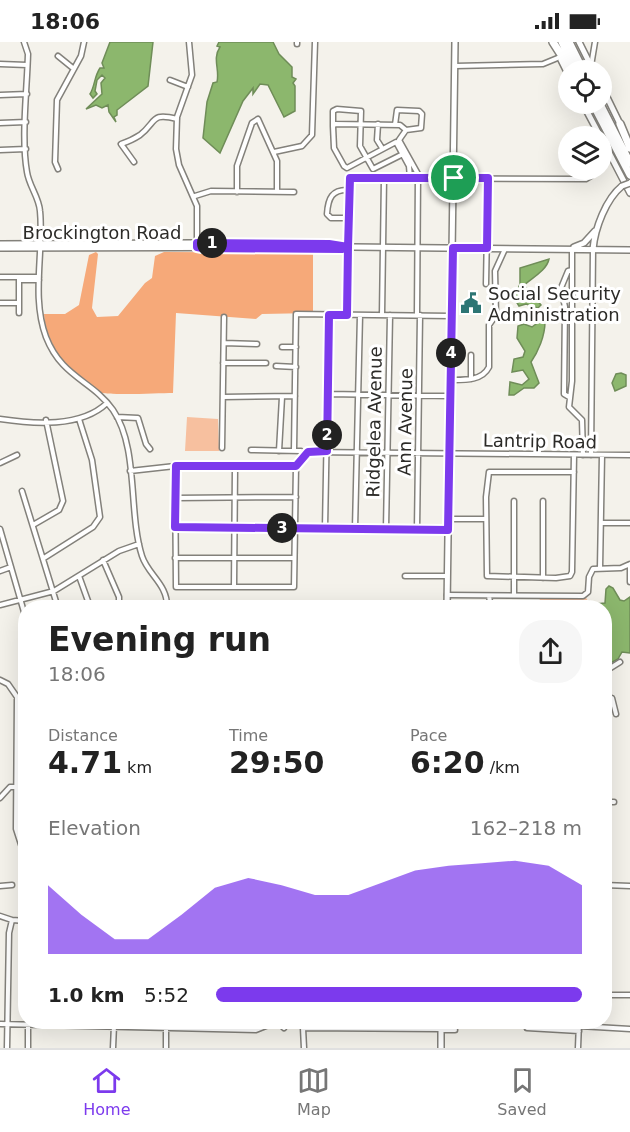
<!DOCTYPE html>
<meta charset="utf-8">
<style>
:root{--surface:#fff;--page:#f6f6f6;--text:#222;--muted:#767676;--line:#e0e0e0;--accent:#7c3aed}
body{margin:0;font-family:"DejaVu Sans",sans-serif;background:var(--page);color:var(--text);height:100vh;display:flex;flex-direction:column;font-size:22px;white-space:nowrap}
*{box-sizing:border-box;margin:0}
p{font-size:20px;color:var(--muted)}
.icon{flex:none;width:33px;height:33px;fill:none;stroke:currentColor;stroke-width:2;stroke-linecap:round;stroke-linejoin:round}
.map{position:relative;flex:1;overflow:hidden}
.side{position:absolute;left:18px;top:558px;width:594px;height:429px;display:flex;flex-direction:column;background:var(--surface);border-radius:24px;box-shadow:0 6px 24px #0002}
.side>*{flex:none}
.controls{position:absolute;left:558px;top:18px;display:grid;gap:12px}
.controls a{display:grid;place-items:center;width:54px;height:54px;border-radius:50%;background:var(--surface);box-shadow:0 6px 24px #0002;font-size:30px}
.pin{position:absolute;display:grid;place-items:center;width:51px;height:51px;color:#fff;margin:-26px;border:3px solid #fff;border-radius:50%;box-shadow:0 2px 6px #0007}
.km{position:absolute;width:30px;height:30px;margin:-15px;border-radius:50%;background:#222;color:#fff;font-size:16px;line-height:30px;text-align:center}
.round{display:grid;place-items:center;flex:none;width:63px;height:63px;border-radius:24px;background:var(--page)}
.headline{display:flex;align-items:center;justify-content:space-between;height:102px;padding:0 30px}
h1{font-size:33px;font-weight:700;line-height:45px}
.metrics{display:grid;grid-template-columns:repeat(3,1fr);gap:9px;height:102px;padding:6px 30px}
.metrics div{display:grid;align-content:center}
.metrics b{font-size:30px;font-weight:700}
.metrics small{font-size:16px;font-weight:400}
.metrics p{font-size:16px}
.chart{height:168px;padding:12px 30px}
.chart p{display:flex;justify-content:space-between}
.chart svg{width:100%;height:108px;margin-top:6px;fill:var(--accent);opacity:.7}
ul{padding:0 30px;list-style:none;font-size:20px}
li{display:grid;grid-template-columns:96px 72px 1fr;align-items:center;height:45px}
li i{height:15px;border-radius:8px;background:var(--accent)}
.status{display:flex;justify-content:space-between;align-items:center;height:42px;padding:0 30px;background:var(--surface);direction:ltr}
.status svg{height:16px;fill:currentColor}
.tab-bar{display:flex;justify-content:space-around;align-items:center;height:84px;border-top:2px solid var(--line);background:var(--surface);font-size:16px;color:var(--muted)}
.tab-bar a{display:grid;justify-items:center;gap:3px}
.tab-bar .current{color:var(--accent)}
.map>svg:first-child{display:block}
.green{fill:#f7c09f}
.forest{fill:#f6a979}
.water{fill:#8cb76d;stroke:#6f8d58;stroke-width:1.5}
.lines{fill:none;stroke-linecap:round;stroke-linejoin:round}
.minor-casing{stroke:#83817b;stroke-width:7}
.major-casing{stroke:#83817b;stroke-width:8}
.highway-casing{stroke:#83817b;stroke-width:10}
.minor{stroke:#fff;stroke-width:4}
.major{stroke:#fff;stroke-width:5}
.highway{stroke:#fff;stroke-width:7}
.major-bridge-casing{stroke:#83817b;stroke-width:8;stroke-linecap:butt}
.major-bridge{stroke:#fff;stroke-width:5}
.route-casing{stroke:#fff;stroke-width:12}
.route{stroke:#7c3aed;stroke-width:8}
.labels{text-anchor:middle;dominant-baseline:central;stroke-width:6;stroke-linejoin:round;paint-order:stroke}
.street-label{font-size:18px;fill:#2c2b28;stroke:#fff}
.poi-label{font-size:18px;fill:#2c2b28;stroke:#fff;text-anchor:start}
</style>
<div class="status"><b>18:06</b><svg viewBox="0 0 49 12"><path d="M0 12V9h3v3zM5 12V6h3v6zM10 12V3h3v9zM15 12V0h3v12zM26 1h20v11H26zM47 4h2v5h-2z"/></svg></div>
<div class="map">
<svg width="630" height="1006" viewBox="0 0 630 1006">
<rect width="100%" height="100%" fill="#f4f2eb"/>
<path class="green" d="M 187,375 L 218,377 L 219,409 L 185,409 Z
M 540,554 L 585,554 L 588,559 L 584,565 L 539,566 Z"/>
<path class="forest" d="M 164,210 L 313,211 L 313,271 L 262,272 L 256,277 L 176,271 L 173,351 C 158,351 110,354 98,350 C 72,339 45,300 44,272 L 65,272 L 79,263 L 89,213 L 96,210 L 98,212 L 92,266 L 97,275 L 118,274 L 145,241 L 152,236 L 155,214 Z"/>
<path class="water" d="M 110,0 L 153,0 L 148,44 L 117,68 L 117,73 L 114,75 L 116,80 L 109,70 L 108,63 L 102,66 L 96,63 L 86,67 L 102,52 L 101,41 L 105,36 L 102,33 L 97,38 L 95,49 L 97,52 L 93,56 L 90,52 C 95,44 94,35 100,26 L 104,26 L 102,21 Z
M 219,0 L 273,0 L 279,12 L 292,25 L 292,35 L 296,37 L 293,41 L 295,44 L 295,69 L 284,75 L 268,43 L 260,42 L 253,52 L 253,46 L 243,59 L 220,111 L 203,96 L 207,60 L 213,41 L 217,40 C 220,27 212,17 220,5 L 217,4 Z
M 549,217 C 547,228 532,236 524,243 L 541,263 L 538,266 L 526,262 L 519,264 L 514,256 L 520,242 L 520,226 Z
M 540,279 L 545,280 C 545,294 538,310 531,320 L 539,341 L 534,346 L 524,346 L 514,353 L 509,353 L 510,340 L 522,343 L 529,337 L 523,328 L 512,330 L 514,317 L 523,315 L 525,309 L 517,296 L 518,284 L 524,282 L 532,285 Z
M 621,331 L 626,333 L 626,344 L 615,349 L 612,341 L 616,332 Z
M 609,544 L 613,546 L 620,558 L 624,559 L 630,555 L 630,611 L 622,610 L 618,617 L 605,624 L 604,566 L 584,565 L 588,559 L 595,562 L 605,561 L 606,547 Z"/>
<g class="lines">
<defs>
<path id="minor" d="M 24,0 L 28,12 C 27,48 21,96 27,130 C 29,144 39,155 40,169 C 44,210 31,255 46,295 C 62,336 92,338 113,368 C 139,406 128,470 142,514 C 148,533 168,542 167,566
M 189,0 L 192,33 L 177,75 L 176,107 L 179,123 L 197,164 L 197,201
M 297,2 L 297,0
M 58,14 L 74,27
M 0,22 L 27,23
M 455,24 L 543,22 L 560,15
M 591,24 L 595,0
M 170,38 L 188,45
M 0,53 L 27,52
M 0,81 L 26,80
M 378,82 L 377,98 L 382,106
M 395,83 L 397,68 L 419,69 L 422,72 L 421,86 L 406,88
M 333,84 L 333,69 L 337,67 L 361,69 L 360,104 L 373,127 L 403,112
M 0,108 L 26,107
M 274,110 L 302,104 L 312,93 L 315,0
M 134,120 L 121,102 C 127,100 134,97 140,93 C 157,80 150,70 177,77
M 58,127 L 55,120 L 57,58 L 81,14 L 84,0
M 410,136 L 409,124 L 396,100 L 347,126 L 344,124 L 334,106 L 333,84 L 335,82 L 400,83 L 406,88 L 399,98 L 418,132 L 417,273
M 237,150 L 237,124 L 252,81 L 258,77 L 277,119 L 277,150
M 195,154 L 211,149 L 294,150
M 349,176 L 331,176 L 327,172 C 328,156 332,147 349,148
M 572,207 L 572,339 L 569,365 L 582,378 L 583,413
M 0,235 L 39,235
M 19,238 L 39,238
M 486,242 L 488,136
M 0,261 L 19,261
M 19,271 L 19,235
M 347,273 L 350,136 L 586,137 L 591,134 L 593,128
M 382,273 L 384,136
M 496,273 L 565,273
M 224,301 L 257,302
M 282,305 L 296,305
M 223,321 L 266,321
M 276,324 L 296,325
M 471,337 L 471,313
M 451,338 C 464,338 482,339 489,325 L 489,283 L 496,273 L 495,229 L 505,207
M 328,352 L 450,354
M 223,355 L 295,354
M 569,355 L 564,352 L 565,265 L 561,246 L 568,229 L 572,228
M 117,375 L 138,376 L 146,402 L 150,407
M 0,377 C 33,382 81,386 107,361
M 222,406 L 224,275
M 251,408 L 301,409 L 304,412
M 294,408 L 296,272 L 451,274
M 279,409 L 282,355
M 591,413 L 593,207
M 0,421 L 17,413
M 175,424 L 176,545 L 294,545 L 296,424 L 308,410 L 630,413
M 130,429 L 175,424 L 296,424
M 574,430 L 489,430 L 486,455 L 487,534 L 556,536 L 570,534 L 572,530 L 574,413
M 22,449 L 58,566
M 175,456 L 296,455
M 543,459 L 543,536
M 449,477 L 486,477
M 601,481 L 630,481
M 33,483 L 59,468 L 63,459 L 46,378
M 175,485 L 448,487
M 325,486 L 329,273
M 0,487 L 26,577
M 355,487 L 360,273
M 386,487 L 390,273
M 417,487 L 420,273
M 44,516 L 93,485 L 100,475 L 92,418 L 79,377
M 175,516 L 294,516
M 103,518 L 119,555 L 119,566
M 630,522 L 630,540
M 600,526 L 602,413
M 0,529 L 11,525
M 79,534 L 88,559
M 405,534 L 447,534
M 234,545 L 235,425
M 447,553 L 583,554 L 588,550 L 589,535 L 593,527 L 621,526 L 630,522
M 514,553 L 514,459
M 489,554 L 491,566
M 0,563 L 54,549 L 119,509 L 139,502
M 192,566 L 237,566
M 272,566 L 292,566
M 341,566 L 353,566
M 23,604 L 26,605
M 604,630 L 620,620
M 0,638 L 8,642 L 17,655 L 16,787 L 26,818
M 604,656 L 612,656 L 616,672
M 0,756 L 10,745 L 26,745
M 604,760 L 614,760
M 604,843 L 630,844
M 0,844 L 12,843
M 0,874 L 12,878 L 26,879
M 604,953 L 630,953
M 605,953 L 605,930
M 278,980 L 284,986
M 0,982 L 256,988 L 276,980
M 579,984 L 630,987
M 527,986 L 579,989
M 441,988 L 455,988
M 7,1006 L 9,891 L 12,878
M 28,1006 L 28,980
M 113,1006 L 114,983
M 166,1006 L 166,980
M 304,1006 L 303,986 L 441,987
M 578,1006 L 579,980"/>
<path id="major" d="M 579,0 L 593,28
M 561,18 L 568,32
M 602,45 L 621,84
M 583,62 L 600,94
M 602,97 L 630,151
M 0,202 L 192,201 L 347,204
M 574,205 L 584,201 L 595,189
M 0,206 L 353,205 L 630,208
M 593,207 C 595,186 606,157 622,144
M 447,566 L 455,0
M 441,1006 L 441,980"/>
<path id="highway" d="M 553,0 L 571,28
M 562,0 L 576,28
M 569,0 L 583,28
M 593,62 L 630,133
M 600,62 L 630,121
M 620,82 L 630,106"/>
</defs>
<use href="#minor" class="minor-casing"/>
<use href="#major" class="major-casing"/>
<use href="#highway" class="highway-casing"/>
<use href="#minor" class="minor"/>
<use href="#major" class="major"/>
<use href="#highway" class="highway"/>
<defs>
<path id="major-bridge" d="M 622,144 L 630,141"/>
</defs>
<use href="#major-bridge" class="major-bridge-casing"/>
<use href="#major-bridge" class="major-bridge"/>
</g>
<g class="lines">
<defs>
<path id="route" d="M 454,136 L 350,136 L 348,205 L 342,207 L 202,206 L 197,205 L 197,201 L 329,202 L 348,205 L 347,273 L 329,273 L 327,409 L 308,410 L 296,424 L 176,424 L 175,485 L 448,488 L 453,206 L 487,206 L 488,136 L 454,136"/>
</defs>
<use href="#route" class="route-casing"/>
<use href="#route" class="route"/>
</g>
<defs>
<symbol id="civic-bare" viewBox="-9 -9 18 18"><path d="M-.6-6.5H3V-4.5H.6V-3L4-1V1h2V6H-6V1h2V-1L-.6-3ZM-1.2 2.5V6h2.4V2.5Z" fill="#2c7574" stroke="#fff" stroke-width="2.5" paint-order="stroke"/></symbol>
</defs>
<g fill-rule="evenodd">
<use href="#civic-bare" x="456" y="246" width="30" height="30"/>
</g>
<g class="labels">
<g class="street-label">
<text x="102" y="190">Brockington Road</text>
<text transform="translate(374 380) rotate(-89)">Ridgelea Avenue</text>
<text transform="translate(405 380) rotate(-89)">Ann Avenue</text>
<text transform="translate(540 399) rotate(1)">Lantrip Road</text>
</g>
<g class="poi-label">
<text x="488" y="251">Social Security<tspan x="488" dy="21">Administration</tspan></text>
</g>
</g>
</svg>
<div class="controls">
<a><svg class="icon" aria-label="locate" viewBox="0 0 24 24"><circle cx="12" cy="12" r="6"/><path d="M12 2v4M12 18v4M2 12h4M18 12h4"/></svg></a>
<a><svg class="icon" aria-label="layers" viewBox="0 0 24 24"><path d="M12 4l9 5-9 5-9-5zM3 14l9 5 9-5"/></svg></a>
</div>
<div class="pin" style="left:454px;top:136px;background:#1e9e55"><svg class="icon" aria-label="arrive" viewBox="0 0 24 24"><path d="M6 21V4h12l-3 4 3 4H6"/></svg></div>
<b class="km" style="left:212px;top:201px">1</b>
<b class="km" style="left:327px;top:393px">2</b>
<b class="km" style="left:282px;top:486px">3</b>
<b class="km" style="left:451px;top:311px">4</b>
<section class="side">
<div class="headline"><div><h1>Evening run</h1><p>18:06</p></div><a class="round"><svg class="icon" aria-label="share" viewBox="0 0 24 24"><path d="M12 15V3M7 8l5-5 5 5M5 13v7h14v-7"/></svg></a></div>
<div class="metrics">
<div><p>Distance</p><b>4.71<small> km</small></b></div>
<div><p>Time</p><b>29:50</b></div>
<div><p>Pace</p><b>6:20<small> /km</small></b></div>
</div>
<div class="chart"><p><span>Elevation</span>162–218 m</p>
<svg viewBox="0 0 160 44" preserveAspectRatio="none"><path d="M0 44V16L10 28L20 38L30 38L40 28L50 17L60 13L70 16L80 20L90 20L100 15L110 10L120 8L130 7L140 6L150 8L160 16V44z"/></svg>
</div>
<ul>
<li><b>1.0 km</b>5:52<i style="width:100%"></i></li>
</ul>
</section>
</div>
<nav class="tab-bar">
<a class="current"><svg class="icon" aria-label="home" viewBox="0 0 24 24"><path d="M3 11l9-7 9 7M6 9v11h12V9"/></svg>Home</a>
<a><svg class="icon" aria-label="map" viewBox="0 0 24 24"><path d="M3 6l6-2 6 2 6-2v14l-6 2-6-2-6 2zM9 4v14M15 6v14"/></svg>Map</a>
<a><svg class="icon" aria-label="saved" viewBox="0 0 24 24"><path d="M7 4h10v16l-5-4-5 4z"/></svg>Saved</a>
</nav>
